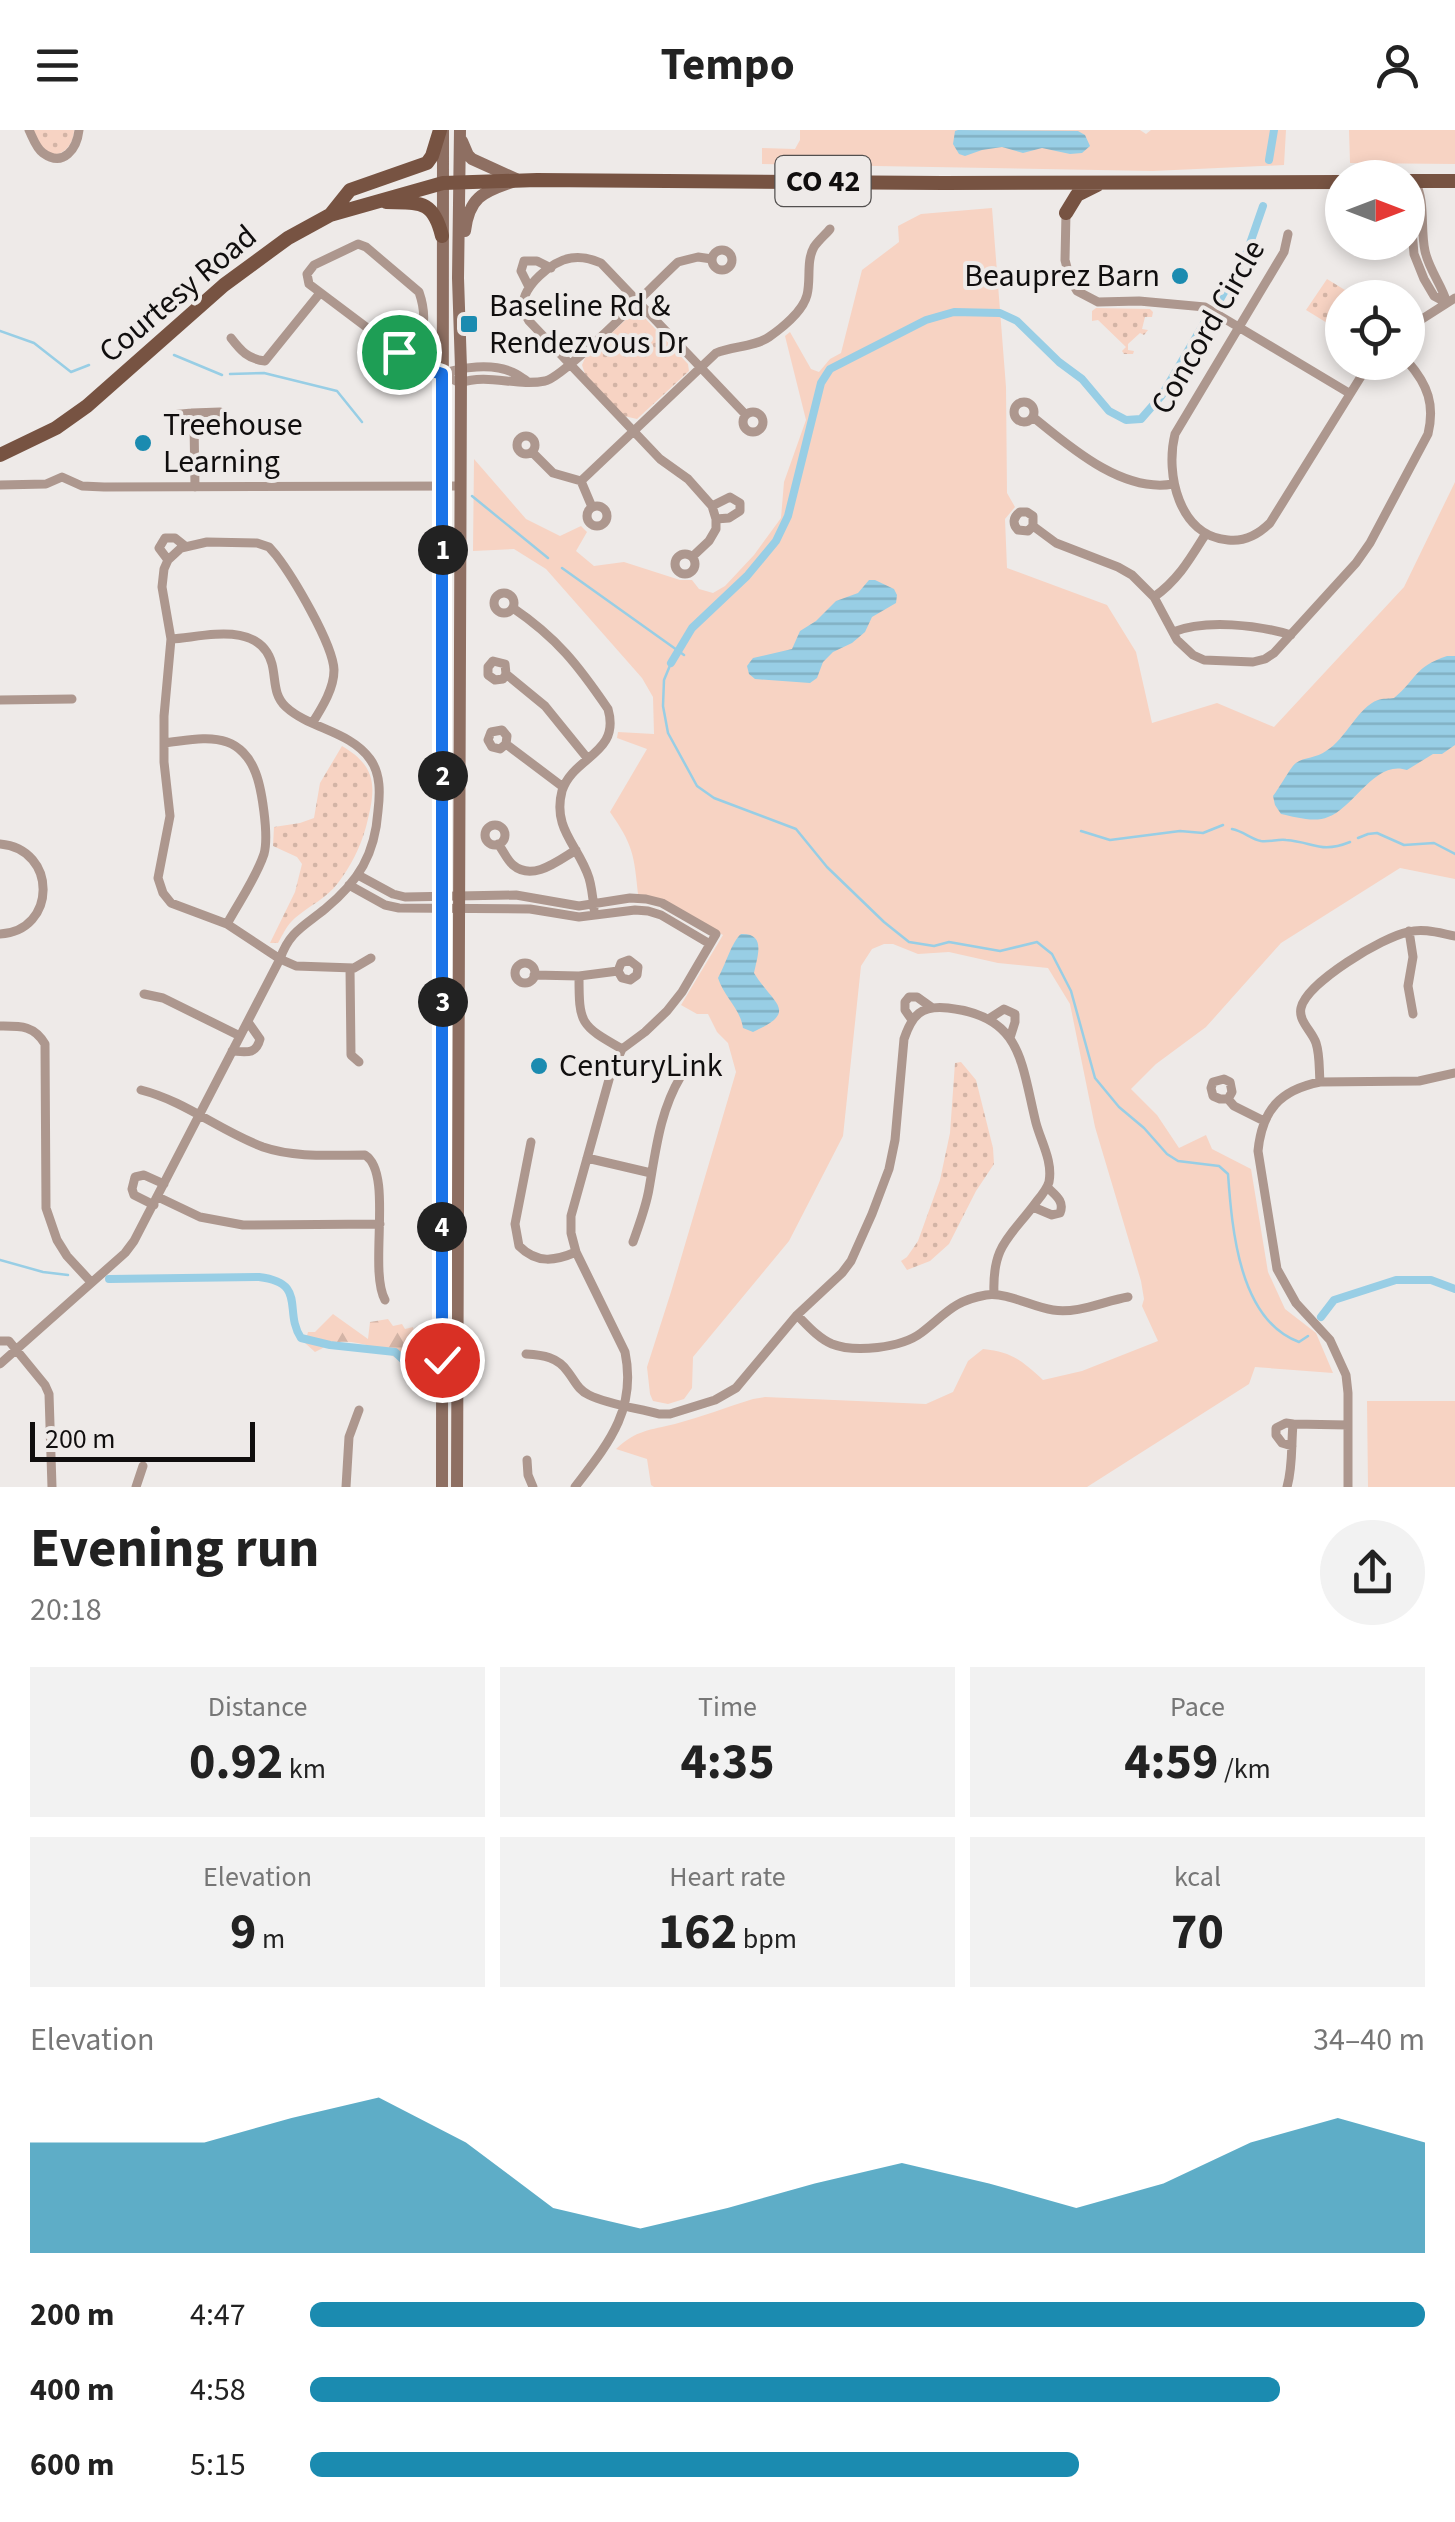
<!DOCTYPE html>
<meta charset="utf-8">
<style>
:root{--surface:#fff;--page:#f2f2f2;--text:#222;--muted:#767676;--accent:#1b8bb0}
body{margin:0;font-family:"Source Sans 3",sans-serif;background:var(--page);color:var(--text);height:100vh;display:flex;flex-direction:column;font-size:38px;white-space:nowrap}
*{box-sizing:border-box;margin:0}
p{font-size:32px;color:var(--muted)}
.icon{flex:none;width:55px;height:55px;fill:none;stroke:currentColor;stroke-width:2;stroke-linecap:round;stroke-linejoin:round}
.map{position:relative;height:1357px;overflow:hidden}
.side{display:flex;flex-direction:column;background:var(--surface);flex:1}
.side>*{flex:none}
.needle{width:65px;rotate:90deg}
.tools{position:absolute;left:1325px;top:30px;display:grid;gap:20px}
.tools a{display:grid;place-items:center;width:100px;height:100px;border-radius:50%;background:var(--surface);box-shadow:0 5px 15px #0003;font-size:50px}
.scale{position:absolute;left:30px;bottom:25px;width:225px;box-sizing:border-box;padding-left:10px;border:5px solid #100e0e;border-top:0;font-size:28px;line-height:35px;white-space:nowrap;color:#100e0e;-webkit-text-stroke:8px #eeeae8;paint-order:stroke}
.pin{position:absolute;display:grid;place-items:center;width:85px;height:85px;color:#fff;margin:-42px;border:5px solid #fff;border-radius:50%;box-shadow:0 2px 10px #0007}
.km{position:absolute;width:50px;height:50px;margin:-25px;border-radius:50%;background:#222;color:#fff;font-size:28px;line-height:50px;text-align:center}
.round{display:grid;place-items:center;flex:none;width:105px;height:105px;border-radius:52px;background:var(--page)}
.overview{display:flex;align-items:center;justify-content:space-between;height:170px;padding:0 30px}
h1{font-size:55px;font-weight:700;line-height:75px}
.stats{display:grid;grid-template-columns:repeat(3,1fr);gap:15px;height:170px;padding:10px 30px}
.stats div{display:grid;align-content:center;border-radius:0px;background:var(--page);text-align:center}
.stats b{font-size:50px;font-weight:700}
.stats small{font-size:28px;font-weight:400}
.stats p{font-size:28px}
.chart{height:280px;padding:20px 30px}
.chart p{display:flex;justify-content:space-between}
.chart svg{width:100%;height:180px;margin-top:10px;fill:var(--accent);opacity:.7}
ul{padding:0 30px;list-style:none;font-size:32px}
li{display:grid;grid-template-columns:160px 120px 1fr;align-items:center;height:75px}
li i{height:25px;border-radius:12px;background:var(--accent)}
header{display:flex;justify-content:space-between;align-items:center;height:130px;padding:0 30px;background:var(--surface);font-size:45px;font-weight:700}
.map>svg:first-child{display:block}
.grass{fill:#f7d3c3}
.forest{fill:url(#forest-firs)}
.park{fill:url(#park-dots)}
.water{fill:url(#water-rules)}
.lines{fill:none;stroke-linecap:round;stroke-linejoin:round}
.stream{stroke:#98cee5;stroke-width:2.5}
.canal{stroke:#98cee5;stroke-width:8}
.minor{stroke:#ad978e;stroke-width:9}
.secondary{stroke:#8e6f62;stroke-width:12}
.primary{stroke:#775342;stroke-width:14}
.route-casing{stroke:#fff;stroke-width:20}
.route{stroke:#1a73e8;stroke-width:12}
.poi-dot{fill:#1b8bb0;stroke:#eeeae8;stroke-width:4}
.labels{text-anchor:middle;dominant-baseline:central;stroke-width:8;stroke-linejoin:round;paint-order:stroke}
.shield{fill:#eeeae8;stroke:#53504f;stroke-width:2.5}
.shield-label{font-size:30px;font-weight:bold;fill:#100e0e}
.poi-label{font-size:32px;fill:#100e0e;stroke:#eeeae8;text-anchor:start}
.street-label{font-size:32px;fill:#100e0e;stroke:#eeeae8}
</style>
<header><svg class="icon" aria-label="menu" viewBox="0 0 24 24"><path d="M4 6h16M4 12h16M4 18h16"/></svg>Tempo<svg class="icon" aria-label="person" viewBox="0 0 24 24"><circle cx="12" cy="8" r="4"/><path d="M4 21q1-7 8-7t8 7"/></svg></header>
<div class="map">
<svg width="1455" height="1357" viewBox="0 0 1455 1357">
<defs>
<pattern id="forest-firs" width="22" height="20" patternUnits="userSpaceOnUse" patternTransform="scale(2.5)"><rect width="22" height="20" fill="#f7d3c3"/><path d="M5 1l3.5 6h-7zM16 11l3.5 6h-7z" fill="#d3b4a6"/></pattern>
<pattern id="park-dots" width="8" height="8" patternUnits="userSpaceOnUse" patternTransform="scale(2.5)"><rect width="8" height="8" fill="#f7d3c3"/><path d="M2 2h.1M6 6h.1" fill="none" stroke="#d3b4a6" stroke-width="1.8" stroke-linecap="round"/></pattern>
<pattern id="water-rules" width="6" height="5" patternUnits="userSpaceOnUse" patternTransform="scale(2.5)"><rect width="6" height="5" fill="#98cee5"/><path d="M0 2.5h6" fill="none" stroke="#82b0c3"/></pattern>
</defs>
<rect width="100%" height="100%" fill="#eeeae8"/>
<path class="grass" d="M 800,0 L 1140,0 L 1146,4 L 1151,0 L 1286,0 L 1284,35 L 1153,41 L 762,34 L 762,18 L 795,19 L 800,10 Z
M 1349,0 L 1455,0 L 1455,34 L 1350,33 Z
M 992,78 L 1006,257 L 1007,363 L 1015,377 L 1005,389 L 1007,438 L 1107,475 L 1136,522 L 1152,593 L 1217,573 L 1274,597 L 1404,457 L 1455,352 L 1455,749 L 1400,738 L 1281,813 L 1206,897 L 1156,934 L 1131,959 L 1157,985 L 1179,1018 L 1206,1005 L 1212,1019 L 1251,1039 L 1268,1142 L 1285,1179 L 1316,1203 L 1333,1243 L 1255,1237 L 1249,1254 L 1087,1357 L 654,1357 L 651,1355 L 647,1329 L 616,1319 C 636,1300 650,1300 675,1294 C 701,1287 727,1277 753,1269 L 765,1267 L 926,1274 L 953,1262 L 968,1231 L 983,1219 C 1012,1222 1021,1230 1043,1250 L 1082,1241 L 1158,1211 L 1142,1176 L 1144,1169 L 1141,1151 L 1095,997 L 1070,874 L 1048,838 L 998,833 L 949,822 L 918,824 L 893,814 L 884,814 L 872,819 L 861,836 L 843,1006 L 789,1111 L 693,1227 L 692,1258 L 684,1269 L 668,1274 L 653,1271 L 650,1264 L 647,1237 L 671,1162 L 736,942 L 728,913 L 717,902 L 708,884 L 697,884 L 681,875 L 723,805 L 657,768 L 638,764 C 634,724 633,715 610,682 L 647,619 L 617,608 L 618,602 L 654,604 L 653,567 L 642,548 L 546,439 L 514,419 L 473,421 L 474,329 L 526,389 L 560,406 L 581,396 L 587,402 L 576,421 L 594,436 L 624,432 L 680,450 L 692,450 L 699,459 L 713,463 L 725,456 L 754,425 L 781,388 L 784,352 L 806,290 L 785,206 L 790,202 L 811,239 L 819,242 L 830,229 L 841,223 L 862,140 L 899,112 L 898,96 L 921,84 Z
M 1367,1271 L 1455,1271 L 1455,1357 L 1368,1357 Z"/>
<path class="forest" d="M 333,1184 L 368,1209 L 370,1192 L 388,1189 L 393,1196 L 402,1194 L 405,1199 L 413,1197 L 415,1207 L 398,1229 C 381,1219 359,1210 339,1212 C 331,1213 323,1218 315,1222 L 305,1213 L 308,1202 L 315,1202 Z"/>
<path class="park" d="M 32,0 L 74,0 C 74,18 55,35 40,16 C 37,11 35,5 32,0 Z
M 1327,149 L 1353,165 L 1352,167 L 1342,168 L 1342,181 L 1332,196 L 1306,180 Z
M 1096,178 L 1150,179 L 1153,182 L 1152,187 L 1145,187 L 1142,199 L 1148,200 L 1144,205 L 1140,203 L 1128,214 L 1128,220 L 1134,221 L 1133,224 L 1124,224 L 1122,221 L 1126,217 L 1098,190 L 1092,191 L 1092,181 Z
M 634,182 L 639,183 L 644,187 L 688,234 L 689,241 L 637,289 L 624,286 L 585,244 L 582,235 L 585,228 Z
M 342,616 C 380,638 375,661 366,697 C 360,718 351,736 338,753 C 327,768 309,776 295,788 C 287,795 283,804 278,813 L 270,813 L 295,762 L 302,734 L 297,727 L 273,716 L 274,697 L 300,693 L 314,688 L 320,653 Z
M 961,932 L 976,950 L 993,1018 L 994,1034 L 976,1061 L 949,1114 L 930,1131 L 907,1140 L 901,1131 L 907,1127 L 918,1111 L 940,1050 L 950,1003 L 955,933 Z"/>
<path class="water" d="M 958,0 L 1078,1 L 1085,5 L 1090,16 L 1082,23 L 1070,24 L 1042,18 L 1023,23 L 1002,17 L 982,20 L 965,26 L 959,24 L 953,14 L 955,1 Z
M 869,450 L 875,450 L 894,459 L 897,465 L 896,473 L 872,487 L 865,502 L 852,513 L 833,522 L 823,532 L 817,548 L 810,553 L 755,549 L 749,544 L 747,536 L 753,528 L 792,519 L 800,501 L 816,491 L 836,471 L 858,463 Z
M 1447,526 L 1455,526 L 1455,615 L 1442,624 L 1433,624 L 1407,640 C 1375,629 1354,678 1328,687 C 1315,693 1295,687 1281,684 L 1275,675 L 1273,666 C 1279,659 1291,636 1296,633 C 1304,627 1317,628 1326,621 C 1346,609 1358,577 1378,570 C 1383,568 1389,569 1394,568 C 1417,549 1414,537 1447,526 Z
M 741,804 C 767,803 757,827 754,843 C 773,874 800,881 753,902 L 743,898 C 740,878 724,867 718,848 C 725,836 732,811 741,804 Z"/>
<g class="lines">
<path class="stream" d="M 0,201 L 34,213 L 71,242 L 89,235
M 174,225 L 222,245
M 230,244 L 264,243 L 337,261 L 362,292
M 472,366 L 548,428
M 562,438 L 684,525
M 671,533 L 664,550 L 663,576 L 668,603 L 697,656 L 714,668 L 796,699 L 827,737 L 884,792 L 909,812 L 934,816 L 949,812 L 1000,821 L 1037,812 L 1052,824 L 1071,861 L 1095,948 L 1119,977 L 1144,998 L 1167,1024 L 1178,1031 L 1219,1036 L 1228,1044 C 1232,1099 1239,1190 1299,1212 L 1308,1206
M 1232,699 C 1243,701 1251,709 1261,711 C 1270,712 1278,709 1286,710 C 1314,712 1320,724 1350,712
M 1081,701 L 1110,710 L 1180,701 L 1203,703 L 1223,695
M 1358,708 L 1368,704 L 1377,703 L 1404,715 L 1434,713 L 1455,724
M 0,1130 L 43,1142 L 68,1145"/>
<path class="canal" d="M 1269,30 L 1274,0
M 1218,173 L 1247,122 L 1263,76
M 671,533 L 692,498 L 747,446 L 776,411 L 788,386 L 821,253 L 830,239 L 926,190 L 954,182 L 1000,183 L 1017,191 L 1059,232 L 1082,249 L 1109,281 L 1126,290 L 1141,289 L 1162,265 L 1206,190
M 109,1149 L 259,1147 C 308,1153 283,1181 301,1208 L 330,1215 L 395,1222 L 426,1251
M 1321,1187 L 1334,1170 L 1396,1150 L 1431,1150 L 1455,1159"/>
<path class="minor" d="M 29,0 C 33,8 36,18 43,23 C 64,38 77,18 79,0
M 1415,51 L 1409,64 L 1414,124 L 1424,149 L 1434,166 L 1447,173
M 1415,51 C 1426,73 1420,98 1425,121 C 1429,140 1442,155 1447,173
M 1066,83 L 1065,130 L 1070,149 L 1077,161 L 1098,172 L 1139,171 L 1205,177 L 1349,263
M 1288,104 L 1284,122 L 1175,304 C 1165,344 1179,406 1228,410 C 1245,412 1258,405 1270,393 L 1370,232
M712 130a10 10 0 1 1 20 0a10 10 0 1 1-20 0Z
M 529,157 L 521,141 L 524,131 L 537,131 L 551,138
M 1408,198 L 1455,168
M 231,208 C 241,221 248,229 265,231 L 320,163
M 408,229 C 424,207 428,188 419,162 L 366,117 L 358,114 L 314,135 L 307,144 L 309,154 L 418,236 L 442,244 L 460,253 C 488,243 517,257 545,251 C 564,248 656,152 678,132 L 698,127 L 712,129
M 442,244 C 461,237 492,233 512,242 C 517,244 522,248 527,251
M1014 282a10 10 0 1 1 20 0a10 10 0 1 1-20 0Z
M743 292a10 10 0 1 1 20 0a10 10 0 1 1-20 0Z
M 171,285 L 192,283
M 1033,287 C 1070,317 1122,363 1173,354
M517 315a9 9 0 1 1 18 0a9 9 0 1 1-18 0Z
M 533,323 L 553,343 L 581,351
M 581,351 L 716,223 C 732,216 755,217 769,207 C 782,198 803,181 807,165 C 811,150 806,131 814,117 C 818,111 825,105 830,99
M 581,351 L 592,377
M 0,355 L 46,354 L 62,347 L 82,356 L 104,357 L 460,356
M 195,357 L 194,293 L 192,283 L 220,282
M587 386a10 10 0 1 1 20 0a10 10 0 1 1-20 0Z
M 712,376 L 730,367 L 740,373 L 740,381 L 729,388 L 716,389
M 1033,396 L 1028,401 L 1018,400 C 1012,394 1013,387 1020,382 L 1027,382 L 1033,386 L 1033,396 L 1056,413 L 1118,437 L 1132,445 L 1154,467 L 1177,510 L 1193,525 L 1204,530 L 1253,532 L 1265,529 L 1274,523 L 1356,433 L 1370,413 L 1428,304 C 1435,275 1428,255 1408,232
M675 434a10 10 0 1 1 20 0a10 10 0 1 1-20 0Z
M 692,427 L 709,411 L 716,399 L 716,389 L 712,376 L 688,349 L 660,329 L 529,191 C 526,186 524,182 523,177 C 522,156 552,131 571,128 C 582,126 592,129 601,133 L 746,285
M 168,430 L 159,418 L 165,408 L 175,408 L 185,416
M494 473a10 10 0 1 1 20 0a10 10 0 1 1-20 0Z
M 1154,467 C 1178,450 1190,429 1205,405
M 513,478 C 557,508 578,535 608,579 C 621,624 573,626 562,661 C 552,699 579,716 589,748 C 592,758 593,769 594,779
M 1173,502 C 1206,489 1258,495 1291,505
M 506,544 L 503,549 L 495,550 L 488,545 L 488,537 L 493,531 L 505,534 L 506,544 L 545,576 L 588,629
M 0,570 L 72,569
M 313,592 C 323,576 334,558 334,540 C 333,514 293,447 276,425 L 269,417 L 257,413 L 207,412 L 181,418 L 168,430 L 164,439 L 162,457 L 171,509 L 164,586 L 164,632 L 170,686 L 158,748 L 163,763 L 171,773 L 227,794 L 280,829 L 296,836 L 354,838 L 371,828
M 164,613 C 184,611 208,605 227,612 C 239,616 249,627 254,639 C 262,656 269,706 264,724 C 256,748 239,772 227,794
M 506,614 L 500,619 L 492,617 L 488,610 L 491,602 L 502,600 L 507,606 L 506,614 L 563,657
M485 705a10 10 0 1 1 20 0a10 10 0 1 1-20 0Z
M 0,714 C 58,719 57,801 0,804
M 498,714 C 503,720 507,730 513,735 C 533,752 559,730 576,720
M 358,745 L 393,764 L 405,767 L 516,765 L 579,776 L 630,768 L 646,769 L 662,773 L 716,804 L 682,862 L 667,881 L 645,902 L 622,919 L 610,946 L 571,1086 L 571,1103 L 576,1122 L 625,1222 C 637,1280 608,1314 575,1357
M 349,755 L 385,775 L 399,778 L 530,779 L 579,787 L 635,780 L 648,781 L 661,785 L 710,814
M 1409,801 L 1413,827 L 1408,856 L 1413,884
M515 843a10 10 0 1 1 20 0a10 10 0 1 1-20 0Z
M 350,838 L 351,925 L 359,932
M 534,845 L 579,846 L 618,841 L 621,833 L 629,830 L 638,837 L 637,845 L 630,850 L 622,848 L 618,841
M 579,846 C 579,894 580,895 622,919
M 144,864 L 163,868 L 240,906
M 990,888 L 1004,879 L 1015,884 L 1015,892 L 1010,908
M 912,890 L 905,880 L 905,872 L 909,867 L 917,867 L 931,877
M 0,896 C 20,896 34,895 45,914 L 46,1078 L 57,1110 L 67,1126 L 91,1152
M 232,921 C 246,922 256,925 260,909 L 248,892
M 1320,952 C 1319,940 1320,925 1316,913 C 1312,901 1298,891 1301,878 C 1307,852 1383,807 1408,802 C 1424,798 1439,803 1455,806
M 141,960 C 185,971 220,1001 263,1017 C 295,1028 332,1025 365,1025 C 394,1043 368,1139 385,1170
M 1228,969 L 1220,969 L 1213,966 L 1211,958 L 1213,952 L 1224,949 L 1230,952 L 1232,962 L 1228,969 L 1234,976 L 1264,991
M 531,1012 L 515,1094 L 519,1116 C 537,1134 555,1131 576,1122
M 587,1028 L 651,1043
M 158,1067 L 200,1087 L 243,1095 L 380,1094
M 154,1075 L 134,1065 L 132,1059 L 135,1047 L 144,1045 L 164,1054
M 1033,1077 L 1052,1085 L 1060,1083 C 1065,1071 1055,1065 1047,1057
M 633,1112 C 639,1095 646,1077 649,1059 C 656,1019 660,981 681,946
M 797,1185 C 807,1195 818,1208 832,1214 C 855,1223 901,1218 921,1203 C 945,1185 952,1171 986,1165 C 1008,1162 1031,1177 1053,1180 C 1078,1184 1104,1171 1128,1167
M 0,1211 L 9,1211 L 45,1255 L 49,1264 L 52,1357
M 526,1224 C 543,1225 558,1227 568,1242 C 575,1251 578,1260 589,1265 C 610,1275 637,1278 659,1284 L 670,1284 L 715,1270 L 736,1258 L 797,1185 L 842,1143 L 851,1131 L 872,1084 L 889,1039 L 895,1010 L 904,909 C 912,885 921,875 948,878 C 1022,886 1021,932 1036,993 C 1041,1012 1053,1031 1049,1052 C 1047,1059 1042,1065 1037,1071 C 1010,1108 992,1114 994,1164
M 0,1234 L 125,1123 L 134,1111 L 280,829 C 289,802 304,796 325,779 C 359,751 375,724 378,681 C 380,664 381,644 370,629 C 350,601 310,599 286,577 C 273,565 276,550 272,534 C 260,490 204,507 171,509
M 1292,1316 L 1282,1313 L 1276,1305 L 1276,1298 L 1286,1293 L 1293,1294
M 527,1330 L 528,1345 L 533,1357
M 136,1357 L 143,1336
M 346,1357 L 349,1307 L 359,1280
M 1287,1357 C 1293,1336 1291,1316 1293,1294 L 1348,1295
M 1348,1357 L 1348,1263 L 1346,1245 L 1330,1210 L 1296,1173 L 1277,1139 L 1258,1021 C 1262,980 1280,960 1320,952 L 1419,951 L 1455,943"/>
<path class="secondary" d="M 462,11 L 468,25 L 472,29 L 516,49
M 465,101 C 469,68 482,62 512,52
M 442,1357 L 443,0
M 457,1357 L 461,238 L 458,148 L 460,0"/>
<path class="primary" d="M 1408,51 L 1455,51
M 386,72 C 419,73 433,69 442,106
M 1066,83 L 1077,65 L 1097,55
M 330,85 L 350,60 L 427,33 L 432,26 L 440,0
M 0,325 L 56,298 L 87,276 L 224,155 L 288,108 L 330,85 L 443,53 L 537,50 L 943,53 L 1342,52"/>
</g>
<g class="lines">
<defs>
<path id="route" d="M 399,222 L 418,236 L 442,244 L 442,1230"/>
</defs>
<use href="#route" class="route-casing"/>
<use href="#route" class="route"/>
</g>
<g class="poi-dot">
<circle cx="1180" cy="146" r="10"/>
<rect x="459" y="184" width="20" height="20" rx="5"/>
<circle cx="143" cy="313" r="10"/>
<circle cx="539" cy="936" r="10"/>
</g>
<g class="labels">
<rect class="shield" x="775.5" y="26" width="95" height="50" rx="8"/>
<g class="shield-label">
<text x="823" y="51">CO 42</text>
</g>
<g class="poi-label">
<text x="1160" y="146" text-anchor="end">Beauprez Barn</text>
<text x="489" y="176">Baseline Rd &amp;<tspan x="489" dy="37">Rendezvous Dr</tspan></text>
<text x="163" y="295">Treehouse<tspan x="163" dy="37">Learning</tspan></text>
<text x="559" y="936">CenturyLink</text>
</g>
<g class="street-label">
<text transform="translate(178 164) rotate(-40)">Courtesy Road</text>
<text transform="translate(1208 197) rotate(-60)">Concord Circle</text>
</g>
</g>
</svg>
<div class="tools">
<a><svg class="needle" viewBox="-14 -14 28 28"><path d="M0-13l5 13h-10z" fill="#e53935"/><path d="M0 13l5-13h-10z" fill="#767676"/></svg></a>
<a><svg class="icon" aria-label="locate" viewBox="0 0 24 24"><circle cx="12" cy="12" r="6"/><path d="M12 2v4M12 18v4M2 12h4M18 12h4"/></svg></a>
</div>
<div class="scale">200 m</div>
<div class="pin" style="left:399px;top:222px;background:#1e9e55"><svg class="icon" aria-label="arrive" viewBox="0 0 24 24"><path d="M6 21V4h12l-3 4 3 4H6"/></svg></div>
<div class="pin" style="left:442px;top:1230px;background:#d93025"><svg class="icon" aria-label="check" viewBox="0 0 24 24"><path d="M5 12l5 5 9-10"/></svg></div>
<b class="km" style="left:443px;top:420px">1</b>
<b class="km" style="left:443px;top:646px">2</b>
<b class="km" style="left:443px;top:872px">3</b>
<b class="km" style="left:442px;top:1097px">4</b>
</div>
<section class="side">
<div class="overview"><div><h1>Evening run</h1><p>20:18</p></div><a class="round"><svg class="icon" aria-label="share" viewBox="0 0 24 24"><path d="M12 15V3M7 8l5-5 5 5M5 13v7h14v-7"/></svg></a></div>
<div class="stats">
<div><p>Distance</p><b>0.92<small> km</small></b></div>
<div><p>Time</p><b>4:35</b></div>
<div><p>Pace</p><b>4:59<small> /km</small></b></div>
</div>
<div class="stats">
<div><p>Elevation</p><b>9<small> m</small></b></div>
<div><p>Heart rate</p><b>162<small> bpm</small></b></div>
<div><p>kcal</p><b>70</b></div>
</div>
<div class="chart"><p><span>Elevation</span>34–40 m</p>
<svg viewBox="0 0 160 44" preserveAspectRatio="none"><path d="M0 44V17L10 17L20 17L30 11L40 6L50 17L60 33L70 38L80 33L90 27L100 22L110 27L120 33L130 27L140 17L150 11L160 17V44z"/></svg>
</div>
<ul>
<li><b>200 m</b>4:47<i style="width:100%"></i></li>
<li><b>400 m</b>4:58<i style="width:87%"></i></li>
<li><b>600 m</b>5:15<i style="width:69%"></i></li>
</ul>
</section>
